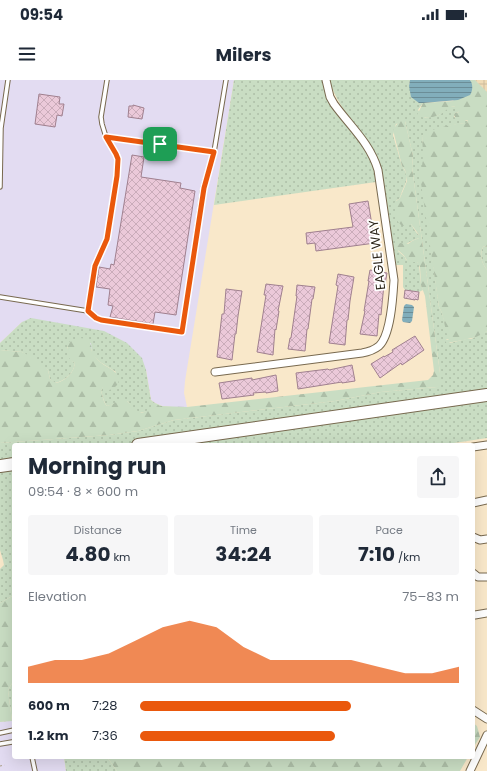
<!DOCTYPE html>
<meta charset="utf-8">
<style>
:root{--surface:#fff;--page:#f6f6f7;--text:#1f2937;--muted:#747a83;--accent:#ea580c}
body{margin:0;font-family:Poppins,sans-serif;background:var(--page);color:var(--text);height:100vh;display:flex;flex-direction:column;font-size:15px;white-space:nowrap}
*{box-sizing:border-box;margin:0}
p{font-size:13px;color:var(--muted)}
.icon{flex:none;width:22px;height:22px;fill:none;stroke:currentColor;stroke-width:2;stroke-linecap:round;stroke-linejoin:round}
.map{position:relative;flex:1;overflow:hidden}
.sheet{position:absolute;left:12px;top:363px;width:463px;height:316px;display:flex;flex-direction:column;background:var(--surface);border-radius:4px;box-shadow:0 4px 16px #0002}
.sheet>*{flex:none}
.pin{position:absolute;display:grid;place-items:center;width:34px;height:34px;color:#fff;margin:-17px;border-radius:8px;box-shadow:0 2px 6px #0006}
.round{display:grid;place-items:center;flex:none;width:42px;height:42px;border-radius:4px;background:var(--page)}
.overview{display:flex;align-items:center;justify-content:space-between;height:68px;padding:0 16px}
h1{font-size:22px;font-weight:700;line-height:30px}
.stats{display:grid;grid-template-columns:repeat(3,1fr);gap:6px;height:68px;padding:4px 16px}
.stats div{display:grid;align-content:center;border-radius:4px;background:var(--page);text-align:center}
.stats b{font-size:20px;font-weight:700}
.stats small{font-size:11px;font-weight:400}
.stats p{font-size:11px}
.chart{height:112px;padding:8px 16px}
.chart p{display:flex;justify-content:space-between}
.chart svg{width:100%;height:72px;margin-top:4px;fill:var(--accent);opacity:.7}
ul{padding:0 16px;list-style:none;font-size:13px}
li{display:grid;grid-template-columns:64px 48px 1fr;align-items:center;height:30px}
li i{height:10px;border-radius:5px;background:var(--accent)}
.status{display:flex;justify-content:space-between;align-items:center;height:28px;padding:0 20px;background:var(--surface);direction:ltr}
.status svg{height:11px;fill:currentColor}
header{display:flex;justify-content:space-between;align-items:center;height:52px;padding:0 16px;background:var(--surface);font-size:18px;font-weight:700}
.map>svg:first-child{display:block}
.commercial{fill:#e3dcf2}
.industrial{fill:url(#industrial-grid)}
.grass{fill:url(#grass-dots)}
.forest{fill:url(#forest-firs)}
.water{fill:url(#water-rules)}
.building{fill:url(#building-cross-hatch);stroke:#a0808f}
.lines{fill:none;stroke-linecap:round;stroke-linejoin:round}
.service-casing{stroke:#78694f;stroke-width:5.5}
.minor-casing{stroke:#78694f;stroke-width:9}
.primary-casing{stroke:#78694f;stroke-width:14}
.path{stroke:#aa9d86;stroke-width:1;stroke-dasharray:2 3;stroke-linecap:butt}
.service{stroke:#fff;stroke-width:3.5}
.minor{stroke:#fff;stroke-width:7}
.primary{stroke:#fff;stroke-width:12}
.route-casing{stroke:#fff;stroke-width:8}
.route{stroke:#ea580c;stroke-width:5}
.labels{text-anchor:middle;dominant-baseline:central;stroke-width:3.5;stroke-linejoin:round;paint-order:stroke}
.street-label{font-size:13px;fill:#2d261b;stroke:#fff}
</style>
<div class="status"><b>09:54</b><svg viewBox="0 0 49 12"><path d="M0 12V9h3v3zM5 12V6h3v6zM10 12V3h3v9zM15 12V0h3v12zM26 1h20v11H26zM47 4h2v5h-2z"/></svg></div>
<header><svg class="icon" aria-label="menu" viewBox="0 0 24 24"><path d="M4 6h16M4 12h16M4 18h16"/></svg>Milers<svg class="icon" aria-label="search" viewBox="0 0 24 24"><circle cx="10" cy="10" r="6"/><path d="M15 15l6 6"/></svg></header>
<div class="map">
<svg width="487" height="691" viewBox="0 0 487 691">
<defs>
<pattern id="industrial-grid" width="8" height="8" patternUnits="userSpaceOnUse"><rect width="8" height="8" fill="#f0dbb6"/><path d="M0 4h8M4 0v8" fill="none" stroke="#cebc9c"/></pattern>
<pattern id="grass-dots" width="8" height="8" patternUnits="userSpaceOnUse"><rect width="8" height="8" fill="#c9ddc3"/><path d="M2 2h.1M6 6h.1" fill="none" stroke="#adbea7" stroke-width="1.8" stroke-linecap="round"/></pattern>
<pattern id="forest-firs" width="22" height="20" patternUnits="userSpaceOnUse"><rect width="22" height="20" fill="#c9ddc3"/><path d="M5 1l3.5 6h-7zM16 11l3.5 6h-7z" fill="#adbea7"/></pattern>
<pattern id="water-rules" width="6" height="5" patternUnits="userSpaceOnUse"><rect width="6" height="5" fill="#82aebb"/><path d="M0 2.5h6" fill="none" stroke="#6b8d97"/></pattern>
<pattern id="building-cross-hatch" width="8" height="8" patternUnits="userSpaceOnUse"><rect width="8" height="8" fill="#ebc9d9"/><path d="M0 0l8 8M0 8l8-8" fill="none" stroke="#caacba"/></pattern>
</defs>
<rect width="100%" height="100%" fill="#f9e8ca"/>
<path class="commercial" d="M 0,0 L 234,0 L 185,301 L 184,313 L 187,327 L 172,327 L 162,326 L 155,323 L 151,320 L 146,290 L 22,242 L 0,263 Z
M 14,640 L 14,677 L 64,677 L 66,691 L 0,691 L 0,642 Z"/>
<path class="industrial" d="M 475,0 L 487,0 L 487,12 L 483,9 Z"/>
<path class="grass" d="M 234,0 L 322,0 C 325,13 330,26 339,36 C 350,51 365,63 372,81 C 374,88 375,95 376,102 L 214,125 Z
M 330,0 L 410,0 L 409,6 L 419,23 L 423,23 L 418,30 L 425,38 L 439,35 L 449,27 L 456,26 L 459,32 L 455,33 L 454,37 L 468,41 L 467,43 C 453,44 435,49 422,56 C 423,67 427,83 421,93 L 439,227 C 445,237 445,249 450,260 L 446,259 L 450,263 L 466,259 L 471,259 L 487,251 L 487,314 L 127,365 L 14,365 L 14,382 L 0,384 L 0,363 L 109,355 L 138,351 L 174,340 L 335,321 L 381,312 L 437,307 L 440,293 L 412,87 L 413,76 L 405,41 L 396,44 L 393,55 L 402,86 C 412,100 403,105 400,118 L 396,121 L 409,144 L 411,144 C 414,148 415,152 419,155 L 419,158 C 410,161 404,165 398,171 L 405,177 L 406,180 L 417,182 L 419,184 L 421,205 L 423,210 L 419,212 L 405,210 L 403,207 L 403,185 L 395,185 L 381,88 C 372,54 338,35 330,0 Z
M 485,166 L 487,167 L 487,190 C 482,183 479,177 483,167 Z
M 31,238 L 104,251 L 127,263 L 142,278 L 146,290 L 151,320 L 155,323 L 162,326 C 154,328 143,335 136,331 C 133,329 130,324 127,321 C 117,321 116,324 107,326 C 103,321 103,316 101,311 L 103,306 L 116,292 L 100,282 L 92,274 L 91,263 L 67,267 C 68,274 69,279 75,283 C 74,293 65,301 55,303 L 50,299 L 48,290 L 22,272 L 0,270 L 0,263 L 22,242 Z
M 487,317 L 487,358 L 441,365 L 151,365 Z
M 14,386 L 14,515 L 0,523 L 0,489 L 4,485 L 3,480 L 0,470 L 0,388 Z
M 14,600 L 14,640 L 12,641 L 8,610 Z
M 64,677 L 107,677 L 117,691 L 66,691 Z"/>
<path class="forest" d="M 470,0 L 475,0 L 487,12 L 487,167 L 485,166 L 483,167 C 479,177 482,183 487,190 L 487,251 C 484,253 481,255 478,256 C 475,258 449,263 445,263 L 445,260 L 449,260 C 444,249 445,237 439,227 L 420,96 C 424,80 423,72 422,56 C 427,49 458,43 467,43 L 468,41 L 467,40 L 457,40 L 454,35 L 455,33 L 459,32 L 455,28 L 455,26 C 445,28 446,32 439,35 C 432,38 422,39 417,35 L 423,23 L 453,21 L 471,1 Z
M 401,38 L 404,38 L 405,41 L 413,76 L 412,87 L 440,293 L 440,304 L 437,307 L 381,312 L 335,321 L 174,340 L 138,351 L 109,355 L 0,363 L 0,270 L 22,272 L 36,279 L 48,290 L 50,299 L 56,303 C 65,301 74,293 75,283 C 66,278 65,269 70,261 C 74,260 81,257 85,259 C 92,261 91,267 92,272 C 93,275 96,277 98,280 C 105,288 122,290 118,304 L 113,309 L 109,310 L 103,307 L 101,311 C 103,316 103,322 107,326 L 113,324 L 118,321 L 127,321 C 146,342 141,328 161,326 C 169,326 178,327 187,327 L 428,300 L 433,295 L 434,291 L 425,216 L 421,205 L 420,187 L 417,182 L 409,182 C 407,181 406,179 405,177 C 402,172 397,172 397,165 L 400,163 L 408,164 L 412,161 L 419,158 L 419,155 L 411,144 L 409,144 L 406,146 L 402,146 L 398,142 L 394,123 L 400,118 L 407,101 L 405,90 L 402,86 L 393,50 Z
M 14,515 L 14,600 L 8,610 L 12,641 L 0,642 L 0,523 Z
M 473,643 L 477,646 L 480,657 L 473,668 Z
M 107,677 L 468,677 L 460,691 L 117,691 Z"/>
<path class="water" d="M 410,0 L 470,0 C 473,4 473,10 470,15 L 458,20 L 423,23 L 419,23 L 411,17 L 409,6 Z
M 406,224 L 412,225 L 414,227 L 412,241 L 410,243 L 403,242 L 402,240 L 404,226 Z"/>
<path class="building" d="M 39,14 L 60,17 L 59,24 L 64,24 L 62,36 L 57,35 L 55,47 L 35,44 Z
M 133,25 L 144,28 L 142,39 L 128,37 L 129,26 L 133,26 Z
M 132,75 L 144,77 L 141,97 L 181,103 L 180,108 L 195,111 L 176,235 L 155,232 L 153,244 L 110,237 L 113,226 L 108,225 L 110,209 L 96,207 L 99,187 L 110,189 L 111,184 L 114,185 Z
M 368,121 L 375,163 L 316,171 L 315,163 L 307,164 L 306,153 L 353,147 L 349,124 Z
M 370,190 L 387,193 L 385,205 L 384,204 L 381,235 L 379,234 L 377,256 L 360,254 L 365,231 L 364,231 L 369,201 L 368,201 Z
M 338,194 L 354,197 L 350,221 L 348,240 L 347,240 L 345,265 L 329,263 L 338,206 L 336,205 Z
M 266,204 L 283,206 L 278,231 L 279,231 L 276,250 L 275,249 L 273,275 L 257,272 L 266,215 L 264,215 Z
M 297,205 L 315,207 L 313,219 L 312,219 L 308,249 L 307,249 L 305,271 L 288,269 L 290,258 L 291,258 L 297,216 L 296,216 Z
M 226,209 L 242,211 L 238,236 L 236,254 L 235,254 L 232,280 L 217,277 L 222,234 L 224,234 Z
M 405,210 L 419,212 L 418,220 L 415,219 L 415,220 L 404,218 Z
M 415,256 L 424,270 L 402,285 L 401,283 L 380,298 L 371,284 L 384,276 L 384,277 L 393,272 L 392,270 Z
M 352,285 L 355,301 L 342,303 L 342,302 L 298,309 L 296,293 L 328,289 L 329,290 Z
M 276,295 L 278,311 L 266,313 L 266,312 L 253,313 L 254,315 L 222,319 L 219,303 L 252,298 L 252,300 Z"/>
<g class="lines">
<defs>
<path id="service" d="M 106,57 L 214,72
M 0,107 L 1,48 L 8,0
M 0,217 L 88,231 L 95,238 L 101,240 L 182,252 L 203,108 L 214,72 L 226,0
M 88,231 L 95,186 L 107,159 L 118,86 L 116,73 L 106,57 L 102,44 L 101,37 L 107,0
M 0,653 L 14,650
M 0,664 L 12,662
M 32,677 L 35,691"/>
<path id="minor" d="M 215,292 L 362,273 C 368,272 374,270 379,266 C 391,255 393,216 394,200 L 378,90 C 370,63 350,46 334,24 L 330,17 L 326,0
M 473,367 L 487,365
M 473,423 L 487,420
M 473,457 L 480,460 L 487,459
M 473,493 L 478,497 L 487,497
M 475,535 L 487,533
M 473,630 L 487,639
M 470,691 L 487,655"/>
<path id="primary" d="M 138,365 L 487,315
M 0,386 L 14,384"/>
</defs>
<use href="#service" class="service-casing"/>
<use href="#minor" class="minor-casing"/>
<use href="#primary" class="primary-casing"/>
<path class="path" d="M 0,686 L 5,685"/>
<use href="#service" class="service"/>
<use href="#minor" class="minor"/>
<use href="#primary" class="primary"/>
</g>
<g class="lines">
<defs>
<path id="route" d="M 106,57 L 214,72 L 204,108 L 182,252 L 101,240 L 96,238 L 88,231 L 95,186 L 107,159 L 117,96 L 118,79 L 116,74 Z"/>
</defs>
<use href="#route" class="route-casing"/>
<use href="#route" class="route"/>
</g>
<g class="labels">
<g class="street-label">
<text transform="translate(377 175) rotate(-96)">EAGLE WAY</text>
</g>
</g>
</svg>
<div class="pin" style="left:160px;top:64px;background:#1e9e55"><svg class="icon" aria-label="arrive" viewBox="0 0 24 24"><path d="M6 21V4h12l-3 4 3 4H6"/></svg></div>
<section class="sheet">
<div class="overview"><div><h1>Morning run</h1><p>09:54 · 8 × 600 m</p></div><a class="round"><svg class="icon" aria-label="share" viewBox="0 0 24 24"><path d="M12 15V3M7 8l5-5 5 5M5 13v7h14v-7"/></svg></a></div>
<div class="stats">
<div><p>Distance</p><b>4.80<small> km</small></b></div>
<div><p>Time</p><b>34:24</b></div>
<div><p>Pace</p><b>7:10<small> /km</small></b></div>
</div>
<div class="chart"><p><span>Elevation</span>75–83 m</p>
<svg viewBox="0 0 160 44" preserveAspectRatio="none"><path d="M0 44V34L10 30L20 30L30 26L40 18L50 10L60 6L70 10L80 22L90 30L100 30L110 30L120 30L130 34L140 38L150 38L160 34V44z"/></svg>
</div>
<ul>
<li><b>600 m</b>7:28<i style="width:66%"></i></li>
<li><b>1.2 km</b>7:36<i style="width:61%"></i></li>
</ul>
</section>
</div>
